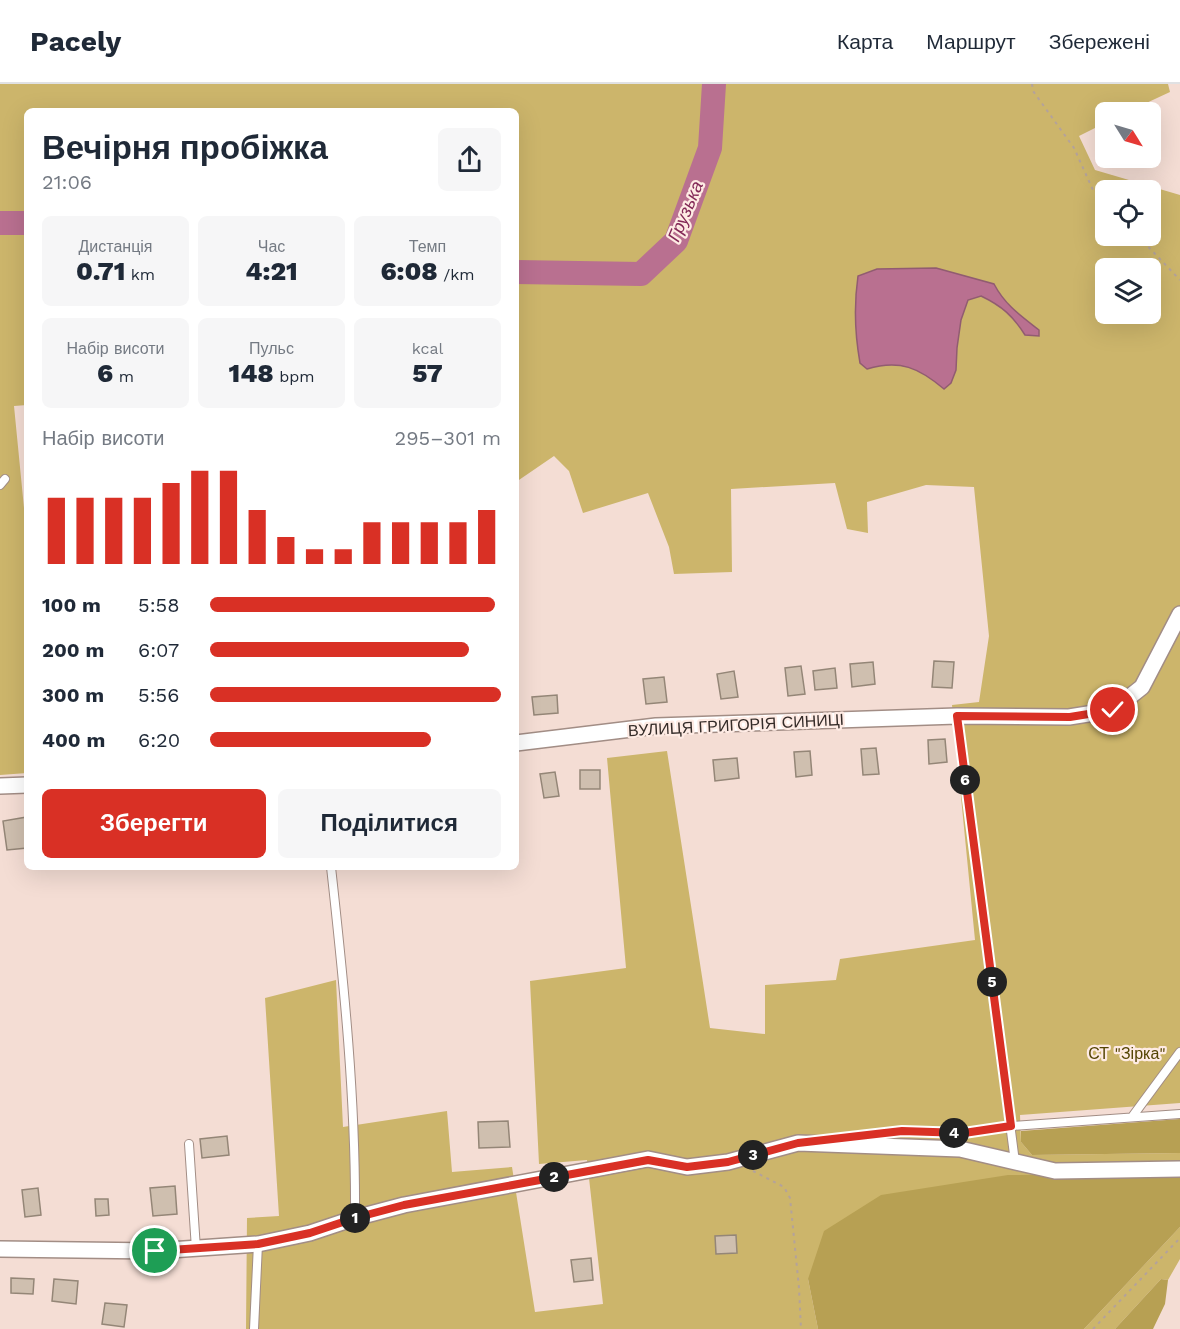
<!DOCTYPE html>
<html lang="uk">
<meta charset="utf-8">
<style>
:root{--surface:#fff;--page:#f6f6f7;--text:#1f2937;--muted:#747a83;--line:#e0e1e3;--accent:#d93025}
body{margin:0;font-family:"Work Sans",sans-serif;background:var(--page);color:var(--text);height:100vh;display:flex;flex-direction:column;font-size:22px;white-space:nowrap}
*{box-sizing:border-box;margin:0}
p{font-size:20px;color:var(--muted)}
.icon{flex:none;width:33px;height:33px;fill:none;stroke:currentColor;stroke-width:2;stroke-linecap:round;stroke-linejoin:round}
.map{position:relative;flex:1;overflow:hidden}
.side{position:absolute;left:24px;top:24px;width:495px;height:762px;display:flex;flex-direction:column;background:var(--surface);border-radius:9px;box-shadow:0 6px 24px #0002}
.side>*{flex:none}
.needle{width:39px;rotate:127deg}
.fabs{position:absolute;left:1095px;top:18px;display:grid;gap:12px}
.fabs a{display:grid;place-items:center;width:66px;height:66px;border-radius:9px;background:var(--surface);box-shadow:0 6px 24px #0002;font-size:30px}
.pin{position:absolute;display:grid;place-items:center;width:51px;height:51px;color:#fff;margin:-26px;border:3px solid #fff;border-radius:50%;box-shadow:0 2px 6px #0007}
.km{position:absolute;width:30px;height:30px;margin:-15px;border-radius:50%;background:#222;color:#fff;font-size:16px;line-height:30px;text-align:center}
.round{display:grid;place-items:center;flex:none;width:63px;height:63px;border-radius:9px;background:var(--page)}
.summary{display:flex;align-items:center;justify-content:space-between;height:102px;padding:0 18px}
h1{font-size:33px;font-weight:800;line-height:45px}
.metrics{display:grid;grid-template-columns:repeat(3,1fr);gap:9px;height:102px;padding:6px 18px}
.metrics div{display:grid;align-content:center;border-radius:9px;background:var(--page);text-align:center}
.metrics b{font-size:26px;font-weight:800}
.metrics small{font-size:16px;font-weight:400}
.metrics p{font-size:16px}
.chart{height:168px;padding:12px 18px}
.chart p{display:flex;justify-content:space-between}
.chart svg{width:100%;height:108px;margin-top:6px;stroke:var(--accent);stroke-width:6}
.button{display:flex;gap:12px;margin-top:auto;padding:12px 18px}
.button a{flex:1;height:69px;border-radius:9px;background:var(--accent);color:#fff;font-size:24px;font-weight:800;line-height:69px;text-align:center}
.button a+a{background:var(--page);color:var(--text)}
ul{padding:0 18px;list-style:none;font-size:20px}
li{display:grid;grid-template-columns:96px 72px 1fr;align-items:center;height:45px}
li i{height:15px;border-radius:8px;background:var(--accent)}
header{display:flex;align-items:center;gap:36px;box-sizing:border-box;height:84px;padding:0 30px;background:var(--surface);border-bottom:2px solid var(--line)}
header strong{font-size:28px}
nav{display:flex;gap:33px;margin-inline-start:auto;font-size:21px}
.map>svg:first-child{display:block}
.green{fill:#ccb56b;fill-rule:evenodd}
.forest{fill:#b7a053}
.water{fill:#b97090;stroke:#915c71;stroke-width:1.5}
.lines{fill:none;stroke-linecap:round;stroke-linejoin:round}
.river{stroke:#b97090;stroke-width:24}
.building{fill:#cfbfaf;stroke:#948677;stroke-width:1.5}
.service-casing{stroke:#a28d85;stroke-width:10}
.minor-casing{stroke:#a28d85;stroke-width:18}
.path{stroke:#b4a29b;stroke-width:2;stroke-dasharray:3 4.5;stroke-linecap:butt}
.service{stroke:#fff;stroke-width:8}
.minor{stroke:#fff;stroke-width:15}
.route-casing{stroke:#fff;stroke-width:12}
.route{stroke:#d93025;stroke-width:8}
.labels{text-anchor:middle;dominant-baseline:central;stroke-width:4.5;stroke-linejoin:round;paint-order:stroke}
.street-label{font-size:16px;fill:#352c29;stroke:#feebe4}
.park-label{font-size:16px;fill:#544403;stroke:#feebe4}
.water-label{font-size:18px;font-style:italic;fill:#832957;stroke:#feebe4}
</style>
<header>
<strong>Pacely</strong>
<nav><a>Карта</a><a>Маршрут</a><a>Збережені</a></nav>
</header>
<div class="map">
<svg width="1180" height="1245" viewBox="0 0 1180 1245">
<rect width="100%" height="100%" fill="#f4ddd4"/>
<path class="green" d="M 0,0 L 1168,0 L 1170,8 L 1127,28 L 1106,28 L 1105,39 L 1079,52 L 1095,86 L 1180,111 L 1180,1019 L 1020,1031 L 1021,1058 L 1032,1071 L 1180,1069 L 1180,1090 L 808,1195 L 818,1245 L 246,1245 L 247,1134 L 279,1132 L 265,914 L 336,896 L 343,1043 L 447,1027 L 452,1088 L 512,1083 L 535,1228 L 603,1220 L 587,1076 L 539,1080 L 530,897 L 626,884 L 607,674 L 667,667 L 710,944 L 765,950 L 765,901 L 836,896 L 840,875 L 975,856 L 952,621 L 979,618 L 989,552 L 974,403 L 926,401 L 867,418 L 868,449 L 847,445 L 835,399 L 731,405 L 732,488 L 674,490 L 669,463 L 648,409 L 583,429 L 569,387 L 554,372 L 516,398 L 516,27 L 27,27 L 27,321 L 14,322 L 24,424 L 27,425 L 27,689 L 0,691 ZM 1106,106 L 1150,106 L 1150,152 L 1106,152 ZM 1106,184 L 1150,184 L 1150,230 L 1106,230 Z
M 1180,1143 L 1180,1175 L 1168,1196 L 1161,1195 L 1115,1245 L 1084,1245 Z"/>
<path class="forest" d="M 1180,1035 L 1180,1069 L 1032,1071 L 1021,1058 L 1021,1047 Z
M 1180,1090 L 1180,1143 L 1084,1245 L 818,1245 L 808,1195 L 824,1147 L 881,1111 L 1008,1091 Z
M 1161,1195 L 1168,1196 L 1165,1220 L 1153,1245 L 1115,1245 Z"/>
<path class="water" d="M 936,184 L 994,200 C 1005,221 1021,232 1039,246 L 1039,252 L 1025,251 C 1013,232 1002,222 981,212 L 968,216 L 961,236 L 957,264 L 956,286 L 951,299 L 944,305 C 919,284 900,275 867,285 L 860,279 C 855,251 854,220 858,192 L 877,185 Z"/>
<g class="lines">
<path class="river" d="M 0,139 L 27,139
M 516,188 L 641,190 L 676,157 L 710,64 L 714,0"/>
</g>
<path class="building" d="M 934,577 L 954,578 L 952,604 L 932,603 Z
M 873,578 L 875,600 L 852,603 L 850,580 Z
M 801,582 L 805,610 L 788,612 L 785,584 Z
M 835,584 L 837,604 L 815,606 L 813,587 Z
M 734,587 L 738,613 L 721,615 L 717,590 Z
M 664,593 L 667,618 L 646,620 L 643,595 Z
M 557,611 L 558,629 L 534,631 L 532,613 Z
M 945,655 L 947,678 L 929,680 L 928,656 Z
M 876,664 L 879,690 L 863,691 L 861,665 Z
M 810,667 L 812,691 L 796,693 L 794,668 Z
M 737,674 L 739,694 L 715,697 L 713,676 Z
M 580,686 L 600,686 L 600,705 L 580,705 Z
M 555,688 L 559,712 L 544,714 L 540,690 Z
M 27,733 L 27,764 L 7,766 L 3,737 Z
M 508,1037 L 510,1063 L 479,1064 L 478,1038 Z
M 227,1052 L 229,1071 L 202,1074 L 200,1055 Z
M 175,1102 L 177,1130 L 153,1132 L 150,1104 Z
M 38,1104 L 41,1131 L 25,1133 L 22,1106 Z
M 95,1115 L 108,1115 L 109,1131 L 96,1132 Z
M 736,1151 L 737,1169 L 716,1170 L 715,1152 Z
M 591,1174 L 593,1196 L 574,1198 L 571,1176 Z
M 11,1194 L 34,1195 L 33,1210 L 11,1209 Z
M 54,1195 L 78,1197 L 76,1220 L 52,1217 Z
M 105,1219 L 127,1221 L 124,1243 L 102,1240 Z"/>
<g class="lines">
<defs>
<path id="service" d="M 0,401 L 5,395
M 957,632 L 1015,1078
M 331,783 C 344,900 356,1017 355,1134
M 1132,1033 L 1180,968
M 838,1054 L 902,1047 L 964,1049 L 1011,1042 L 1180,1030
M 189,1060 L 196,1165
M 254,1245 L 258,1160"/>
<path id="minor" d="M 516,659 L 656,642 L 957,632 L 1069,633 L 1113,626 L 1142,603 L 1180,530
M 0,702 L 27,701
M 0,1165 L 155,1167 L 258,1160 L 310,1149 L 355,1134 L 404,1121 L 648,1075 L 687,1083 L 728,1078 L 798,1059 L 960,1065 L 1055,1087 L 1180,1085"/>
</defs>
<use href="#service" class="service-casing"/>
<use href="#minor" class="minor-casing"/>
<path class="path" d="M 1032,0 L 1033,7 L 1074,64 L 1093,106 L 1106,119
M 1138,152 L 1180,196
M 753,1087 L 784,1103 L 790,1114 L 799,1204 L 801,1245
M 1093,1245 L 1180,1154"/>
<use href="#service" class="service"/>
<use href="#minor" class="minor"/>
</g>
<g class="lines">
<defs>
<path id="route" d="M 155,1167 L 258,1160 L 310,1149 L 355,1134 L 404,1121 L 648,1076 L 687,1083 L 728,1078 L 798,1059 L 902,1047 L 964,1049 L 1011,1042 L 957,632 L 1070,633 L 1113,626"/>
</defs>
<use href="#route" class="route-casing"/>
<use href="#route" class="route"/>
</g>
<g class="labels">
<g class="street-label">
<text transform="translate(736 641) rotate(-3)">ВУЛИЦЯ ГРИГОРІЯ СИНИЦІ</text>
</g>
<g class="park-label">
<text x="1127" y="969">СТ "Зірка"</text>
</g>
<g class="water-label">
<text transform="translate(685 127) rotate(-67)">Грузька</text>
</g>
</g>
</svg>
<div class="fabs">
<a><svg class="needle" viewBox="-14 -14 28 28"><path d="M0-13l5 13h-10z" fill="#e53935"/><path d="M0 13l5-13h-10z" fill="#747a83"/></svg></a>
<a><svg class="icon" aria-label="locate" viewBox="0 0 24 24"><circle cx="12" cy="12" r="6"/><path d="M12 2v4M12 18v4M2 12h4M18 12h4"/></svg></a>
<a><svg class="icon" aria-label="layers" viewBox="0 0 24 24"><path d="M12 4l9 5-9 5-9-5zM3 14l9 5 9-5"/></svg></a>
</div>
<div class="pin" style="left:155px;top:1167px;background:#1e9e55"><svg class="icon" aria-label="arrive" viewBox="0 0 24 24"><path d="M6 21V4h12l-3 4 3 4H6"/></svg></div>
<div class="pin" style="left:1113px;top:626px;background:#d93025"><svg class="icon" aria-label="check" viewBox="0 0 24 24"><path d="M5 12l5 5 9-10"/></svg></div>
<b class="km" style="left:355px;top:1134px">1</b>
<b class="km" style="left:554px;top:1093px">2</b>
<b class="km" style="left:753px;top:1071px">3</b>
<b class="km" style="left:954px;top:1049px">4</b>
<b class="km" style="left:992px;top:898px">5</b>
<b class="km" style="left:965px;top:696px">6</b>
<section class="side">
<div class="summary"><div><h1>Вечірня пробіжка</h1><p>21:06</p></div><a class="round"><svg class="icon" aria-label="share" viewBox="0 0 24 24"><path d="M12 15V3M7 8l5-5 5 5M5 13v7h14v-7"/></svg></a></div>
<div class="metrics">
<div><p>Дистанція</p><b>0.71<small> km</small></b></div>
<div><p>Час</p><b>4:21</b></div>
<div><p>Темп</p><b>6:08<small> /km</small></b></div>
</div>
<div class="metrics">
<div><p>Набір висоти</p><b>6<small> m</small></b></div>
<div><p>Пульс</p><b>148<small> bpm</small></b></div>
<div><p>kcal</p><b>57</b></div>
</div>
<div class="chart"><p><span>Набір висоти</span>295–301 m</p>
<svg viewBox="0 0 160 44" preserveAspectRatio="none"><path d="M5 44V17M15 44V17M25 44V17M35 44V17M45 44V11M55 44V6M65 44V6M75 44V22M85 44V33M95 44V38M105 44V38M115 44V27M125 44V27M135 44V27M145 44V27M155 44V22"/></svg>
</div>
<ul>
<li><b>100 m</b>5:58<i style="width:98%"></i></li>
<li><b>200 m</b>6:07<i style="width:89%"></i></li>
<li><b>300 m</b>5:56<i style="width:100%"></i></li>
<li><b>400 m</b>6:20<i style="width:76%"></i></li>
</ul>
<div class="button"><a>Зберегти</a><a>Поділитися</a></div>
</section>
</div>
